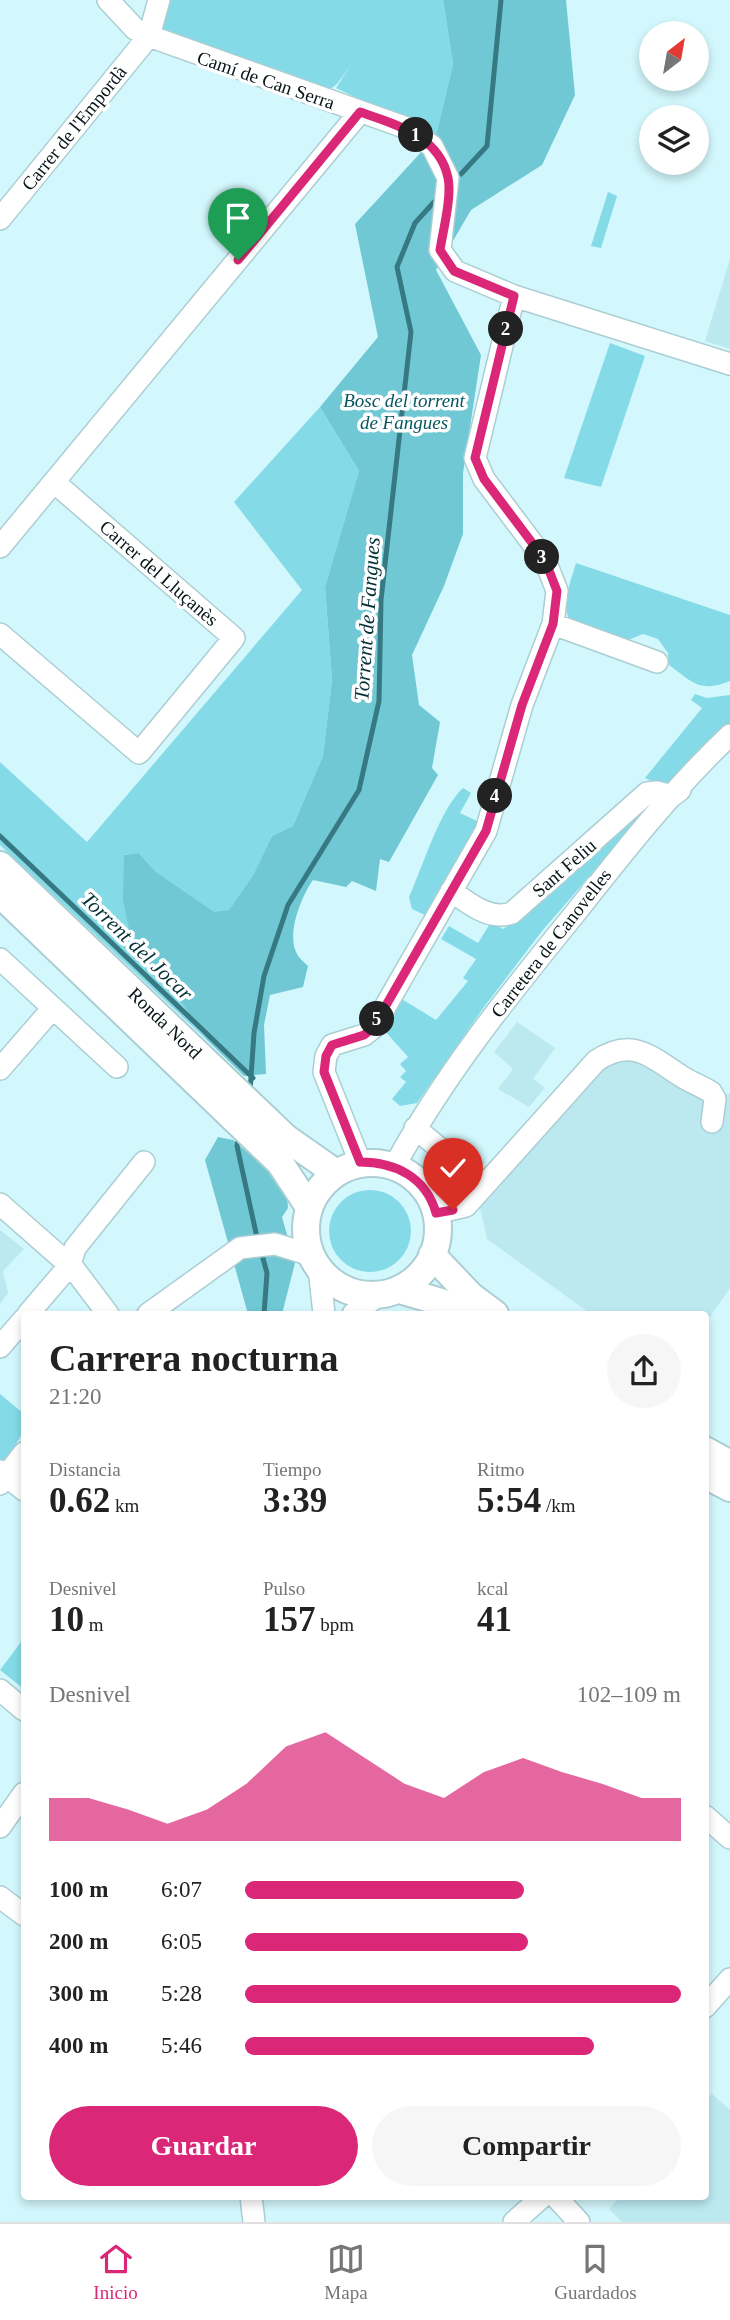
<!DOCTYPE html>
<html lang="es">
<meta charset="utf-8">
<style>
:root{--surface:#fff;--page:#f6f6f6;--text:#222;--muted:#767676;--line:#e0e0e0;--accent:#db2777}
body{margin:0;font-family:"Times New Roman",serif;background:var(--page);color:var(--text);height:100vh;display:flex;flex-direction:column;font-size:26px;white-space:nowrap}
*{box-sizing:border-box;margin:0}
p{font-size:23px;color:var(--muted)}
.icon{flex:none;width:38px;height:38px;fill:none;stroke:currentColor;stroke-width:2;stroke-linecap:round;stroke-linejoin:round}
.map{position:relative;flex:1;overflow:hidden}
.sheet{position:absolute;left:21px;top:1311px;width:688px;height:889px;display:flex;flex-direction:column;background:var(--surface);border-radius:7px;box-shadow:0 4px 10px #0003}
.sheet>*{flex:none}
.needle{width:46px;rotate:31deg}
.buttons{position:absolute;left:639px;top:21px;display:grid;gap:14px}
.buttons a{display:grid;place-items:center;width:70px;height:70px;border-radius:50%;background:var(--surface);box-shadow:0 4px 10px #0003;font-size:35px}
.pin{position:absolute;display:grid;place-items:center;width:60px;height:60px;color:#fff;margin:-72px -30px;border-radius:50% 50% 50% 0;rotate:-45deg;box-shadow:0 0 7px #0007}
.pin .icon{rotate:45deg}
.km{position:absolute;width:35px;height:35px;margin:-18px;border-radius:50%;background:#222;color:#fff;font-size:19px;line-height:35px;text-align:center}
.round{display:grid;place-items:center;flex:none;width:74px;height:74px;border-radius:37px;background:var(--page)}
.head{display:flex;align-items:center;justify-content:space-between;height:119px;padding:0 28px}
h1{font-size:38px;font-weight:800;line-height:52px}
.figures{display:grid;grid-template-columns:repeat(3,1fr);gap:10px;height:119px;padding:7px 28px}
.figures div{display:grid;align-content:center}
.figures b{font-size:35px;font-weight:800}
.figures small{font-size:19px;font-weight:400}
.figures p{font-size:19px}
.chart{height:196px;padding:14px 28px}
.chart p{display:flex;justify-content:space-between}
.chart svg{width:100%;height:126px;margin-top:7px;fill:var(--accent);opacity:.7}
.primary-button{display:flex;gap:14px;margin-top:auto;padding:14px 28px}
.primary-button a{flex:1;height:80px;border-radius:42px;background:var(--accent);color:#fff;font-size:28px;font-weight:800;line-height:80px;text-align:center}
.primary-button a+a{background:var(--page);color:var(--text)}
ul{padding:0 28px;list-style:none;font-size:23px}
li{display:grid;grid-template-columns:112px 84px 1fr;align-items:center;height:52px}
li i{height:18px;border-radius:9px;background:var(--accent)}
.dock{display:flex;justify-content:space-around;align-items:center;height:98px;border-top:2px solid var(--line);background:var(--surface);font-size:19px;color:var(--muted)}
.dock a{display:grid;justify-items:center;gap:4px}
.dock .selected{color:var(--accent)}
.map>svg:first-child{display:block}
.built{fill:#bce9f0}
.green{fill:#84dbe7}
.forest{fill:#70c8d4}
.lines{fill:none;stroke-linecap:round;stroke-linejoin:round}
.stream{stroke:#377982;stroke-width:5}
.minor-casing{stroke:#abced3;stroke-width:24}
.major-casing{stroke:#abced3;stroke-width:30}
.minor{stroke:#fff;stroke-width:21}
.major{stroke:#fff;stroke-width:26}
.route-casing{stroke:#fff;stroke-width:14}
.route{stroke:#db2777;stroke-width:9}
.labels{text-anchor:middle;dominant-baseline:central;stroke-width:7;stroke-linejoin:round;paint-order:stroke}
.street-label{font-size:19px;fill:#081517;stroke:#fff}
.park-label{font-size:19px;font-style:italic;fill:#065760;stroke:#fff}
.water-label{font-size:21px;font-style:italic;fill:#053238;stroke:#fff}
</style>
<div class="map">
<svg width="730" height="2222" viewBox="0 0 730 2222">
<rect width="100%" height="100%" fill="#d2f7fc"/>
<path class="built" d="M 730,259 L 730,349 L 705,341 Z
M 517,1022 L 555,1048 L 533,1079 L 545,1088 L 529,1107 L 498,1089 L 513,1069 L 494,1052 Z
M 621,1050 L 710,1092 L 730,1094 L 730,1288 L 705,1324 L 705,1314 L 591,1314 L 487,1239 L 480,1208 Z
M 0,1230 L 24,1249 L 3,1271 L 8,1293 L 0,1304 Z
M 712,2094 L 730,2110 L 730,2222 L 622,2222 L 609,2209 L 621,2196 L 705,2196 L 705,2101 Z"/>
<path class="green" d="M 169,0 L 443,0 L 453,64 L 436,136 L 336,88 L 350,66 L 337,84 L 325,93 L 159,32 Z
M 608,192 L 617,196 L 601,248 L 591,246 Z
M 610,343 L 645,356 L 601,487 L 564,478 Z
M 320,407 L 359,471 L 325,587 L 332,680 L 323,756 L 293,826 L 272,836 L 253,875 L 229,910 L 214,913 L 156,872 L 139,853 L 124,855 C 125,906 178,997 207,1040 L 0,845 L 0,762 L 87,842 L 302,590 L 234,502 Z
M 576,563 L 730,615 L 730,681 C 700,693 693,683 669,665 L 668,653 L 658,639 L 643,634 L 628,640 L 570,622 C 561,605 571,580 576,563 Z
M 695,694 L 707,698 L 730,695 L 730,725 L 669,789 L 645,778 L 702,708 L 691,700 Z
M 463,788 L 471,793 L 460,813 L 479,822 L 425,915 L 412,909 L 409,897 C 423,866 440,809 463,788 Z
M 653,803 L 542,931 L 484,1007 L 417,1103 L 400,1106 L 392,1099 L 406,1082 L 400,1077 L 406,1071 L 400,1064 L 408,1057 L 384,1030 L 394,1016 L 400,998 L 436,1020 L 468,981 L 463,978 L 476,959 L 441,939 L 449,926 L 478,943 L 491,922 L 503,929 L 526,914 Z
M329 1231a41 41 0 1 1 82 0a41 41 0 1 1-82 0Z
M 0,1394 L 24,1414 L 24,1431 L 3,1465 L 0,1463 Z
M 24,1638 L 24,1689 L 0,1670 Z"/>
<path class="forest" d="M 443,0 L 566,0 L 575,95 L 542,165 L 471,210 L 436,270 L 481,355 L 463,473 L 463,534 L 444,586 L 412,655 L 419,705 L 440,722 L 432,768 L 438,775 L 389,862 L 380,859 L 376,891 L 352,881 L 346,887 L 313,880 C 301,897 286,935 297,954 C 299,958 305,963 308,966 L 303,987 L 270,995 L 264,1025 L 266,1074 L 244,1076 L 207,1040 L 176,994 L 132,944 L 123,900 L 124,855 L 139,853 L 156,872 L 214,912 L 229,910 L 253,875 L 272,836 L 293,826 L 323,756 L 332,680 L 325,587 L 359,471 L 320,407 L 378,337 L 355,224 L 436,136 L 453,64 Z
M 218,1137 L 233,1140 L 273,1174 L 287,1196 L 288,1208 L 282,1217 L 295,1263 L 282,1314 L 248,1314 L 205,1160 Z"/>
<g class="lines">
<path class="stream" d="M 461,174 L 487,146 L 501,0
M 0,836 L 253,1078
M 250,1092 L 254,1033 L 264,976 L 288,905 L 359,790 L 379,701 L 381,600 L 411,332 L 397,267 L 415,223 L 434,202
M 239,1135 L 237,1146 L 258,1242
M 261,1251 L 267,1273 L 264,1314"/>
<defs>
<path id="minor" d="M 108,0 L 135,29 L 149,36 L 404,127 L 432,146 L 448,178 L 440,250 L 455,271 L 514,296 L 730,364
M 0,219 L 149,36 L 159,0
M 0,547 L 360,112
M 553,624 L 657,662
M 0,634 L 139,753 L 234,638 L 54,482
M 451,891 C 469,903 489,921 512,913 L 647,793 L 657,792 L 672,796 L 680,790
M 0,959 L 117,1067
M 0,1069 L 53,1008
M 415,1128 L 484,1185
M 360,1162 L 324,1072 L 326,1056 L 332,1045 L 364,1035 L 373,1028 L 486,831 L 522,705 L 553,624 L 557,591 L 545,560 L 484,479 L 475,458 L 514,296
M 394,1167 C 444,1075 507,997 573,916 C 622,854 672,790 730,735
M 0,1204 L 74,1269 L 108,1314
M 436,1213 L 466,1206 L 596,1061 C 632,1037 650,1056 681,1076 C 690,1082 701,1086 711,1092 L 715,1099 L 712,1122
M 319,1268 L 324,1314
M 28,1314 L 70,1265 L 75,1248 L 144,1162
M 148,1314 L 240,1248 L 275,1244 L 311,1255
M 353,1314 L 379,1295
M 0,1347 L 24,1319
M 0,1471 L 24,1490
M 0,1484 L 24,1453
M 0,1690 L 24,1710
M 705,1816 L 730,1838
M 0,1827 L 24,1793
M 0,1897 L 24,1915
M 705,2007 L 730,1979
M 251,2196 L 254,2222
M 555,2196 L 579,2222
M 514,2222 L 543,2196"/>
<path id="major" d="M 0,865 L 286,1138 L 336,1173
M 0,894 L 280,1163 L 309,1207
M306 1229a66 66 0 1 1 132 0a66 66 0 1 1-132 0Z
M 432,1255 L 471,1296 L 495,1314
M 400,1290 L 441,1302 L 458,1314
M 705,1450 L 730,1464
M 705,1475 L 730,1488"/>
</defs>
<use href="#minor" class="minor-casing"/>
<use href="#major" class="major-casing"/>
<use href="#minor" class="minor"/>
<use href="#major" class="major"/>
</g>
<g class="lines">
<defs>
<path id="route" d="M 238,260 L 360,112 C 395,124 440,136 448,178 C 452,196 443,231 440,250 L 454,271 L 514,296 L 475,458 L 484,479 L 545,560 L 557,591 L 553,624 L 522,705 L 486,831 L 373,1028 L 364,1035 L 332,1045 L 326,1056 L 324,1072 L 360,1162 C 395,1162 426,1177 436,1213 L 453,1210"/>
</defs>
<use href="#route" class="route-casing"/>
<use href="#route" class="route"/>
</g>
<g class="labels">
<g class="street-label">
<text transform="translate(266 80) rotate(19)">Camí de Can Serra</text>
<text transform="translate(74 128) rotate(-51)">Carrer de l'Empordà</text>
<text transform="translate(159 573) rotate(41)">Carrer del Lluçanès</text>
<text transform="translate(564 868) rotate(-41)">Sant Feliu</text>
<text transform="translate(551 943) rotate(-52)">Carretera de Canovelles</text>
<text transform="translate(165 1023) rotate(44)">Ronda Nord</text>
</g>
<g class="park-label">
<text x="404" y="400">Bosc del torrent<tspan x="404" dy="22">de Fangues</tspan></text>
</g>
<g class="water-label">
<text transform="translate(367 619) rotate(-86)">Torrent de Fangues</text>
<text transform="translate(137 946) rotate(44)">Torrent del Jocar</text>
</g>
</g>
</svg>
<div class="buttons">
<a><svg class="needle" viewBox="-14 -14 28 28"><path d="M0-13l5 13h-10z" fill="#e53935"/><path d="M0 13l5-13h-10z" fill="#767676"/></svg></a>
<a><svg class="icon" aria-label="layers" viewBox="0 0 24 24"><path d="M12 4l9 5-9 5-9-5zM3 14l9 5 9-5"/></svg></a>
</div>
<div class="pin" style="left:238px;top:260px;background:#1e9e55"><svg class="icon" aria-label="arrive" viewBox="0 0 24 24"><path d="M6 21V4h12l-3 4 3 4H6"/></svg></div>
<div class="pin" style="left:453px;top:1210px;background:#d93025"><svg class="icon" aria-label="check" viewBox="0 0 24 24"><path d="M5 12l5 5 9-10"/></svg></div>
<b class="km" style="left:416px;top:135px">1</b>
<b class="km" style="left:506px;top:329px">2</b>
<b class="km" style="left:542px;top:557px">3</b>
<b class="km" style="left:495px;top:796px">4</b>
<b class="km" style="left:377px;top:1019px">5</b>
<section class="sheet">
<div class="head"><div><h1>Carrera nocturna</h1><p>21:20</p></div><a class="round"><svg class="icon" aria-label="share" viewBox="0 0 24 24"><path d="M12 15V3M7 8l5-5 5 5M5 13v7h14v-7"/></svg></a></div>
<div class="figures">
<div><p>Distancia</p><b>0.62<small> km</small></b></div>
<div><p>Tiempo</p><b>3:39</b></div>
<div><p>Ritmo</p><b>5:54<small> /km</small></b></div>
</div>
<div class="figures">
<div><p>Desnivel</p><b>10<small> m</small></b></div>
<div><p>Pulso</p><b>157<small> bpm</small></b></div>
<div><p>kcal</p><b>41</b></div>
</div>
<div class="chart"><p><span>Desnivel</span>102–109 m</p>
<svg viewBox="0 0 160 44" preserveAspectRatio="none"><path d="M0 44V29L10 29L20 33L30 38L40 33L50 24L60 11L70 6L80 15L90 24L100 29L110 20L120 15L130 20L140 24L150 29L160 29V44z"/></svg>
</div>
<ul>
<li><b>100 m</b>6:07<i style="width:64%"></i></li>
<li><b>200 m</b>6:05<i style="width:65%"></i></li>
<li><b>300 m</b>5:28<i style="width:100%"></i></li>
<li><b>400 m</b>5:46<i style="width:80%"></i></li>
</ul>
<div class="primary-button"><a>Guardar</a><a>Compartir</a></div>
</section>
</div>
<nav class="dock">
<a class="selected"><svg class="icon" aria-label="home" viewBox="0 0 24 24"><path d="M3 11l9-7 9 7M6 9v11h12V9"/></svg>Inicio</a>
<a><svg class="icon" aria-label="map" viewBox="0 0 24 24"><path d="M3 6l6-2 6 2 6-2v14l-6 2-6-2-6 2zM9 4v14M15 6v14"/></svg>Mapa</a>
<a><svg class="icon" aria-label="saved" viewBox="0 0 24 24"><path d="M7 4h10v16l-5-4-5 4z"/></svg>Guardados</a>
</nav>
